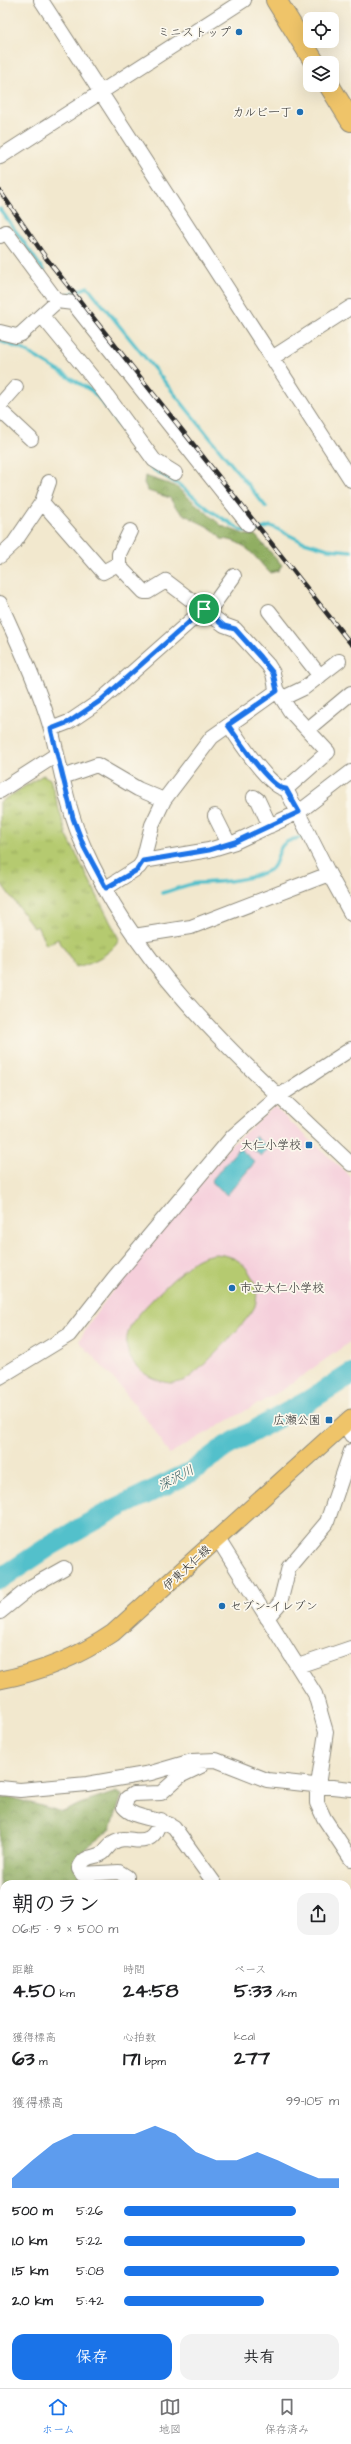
<!DOCTYPE html>
<html lang="ja">
<meta charset="utf-8">
<style>
:root{--surface:#fff;--page:#f2f2f2;--text:#202124;--muted:#757577;--line:#e0e0e0;--accent:#1a73e8}
body{margin:0;font-family:"Architects Daughter","Klee One",sans-serif;background:var(--page);color:var(--text);height:100vh;display:flex;flex-direction:column;font-size:15px;white-space:nowrap}
*{box-sizing:border-box;margin:0}
p{font-size:13px;color:var(--muted)}
.icon{flex:none;width:22px;height:22px;fill:none;stroke:currentColor;stroke-width:2;stroke-linecap:round;stroke-linejoin:round}
.map{position:relative;flex:1;overflow:hidden}
.sheet{position:absolute;left:0px;top:1880px;width:351px;height:508px;display:flex;flex-direction:column;background:var(--surface);border-radius:12px 12px 0 0;box-shadow:0 4px 16px #0002}
.sheet>*{flex:none}
.controls{position:absolute;left:303px;top:12px;display:grid;gap:8px}
.controls a{display:grid;place-items:center;width:36px;height:36px;border-radius:8px;background:var(--surface);box-shadow:0 4px 16px #0002;font-size:20px}
.pin{position:absolute;display:grid;place-items:center;width:34px;height:34px;color:#fff;margin:-17px;border:2px solid #fff;border-radius:50%;box-shadow:0 1px 4px #0007}
.round{display:grid;place-items:center;flex:none;width:42px;height:42px;border-radius:12px;background:var(--page)}
.headline{display:flex;align-items:center;justify-content:space-between;height:68px;padding:0 12px}
h1{font-size:22px;font-weight:700;line-height:30px}
.figures{display:grid;grid-template-columns:repeat(3,1fr);gap:6px;height:68px;padding:4px 12px}
.figures div{display:grid;align-content:center}
.figures b{font-size:20px;font-weight:700}
.figures small{font-size:11px;font-weight:400}
.figures p{font-size:11px}
.chart{height:112px;padding:8px 12px}
.chart p{display:flex;justify-content:space-between}
.chart svg{width:100%;height:72px;margin-top:4px;fill:var(--accent);opacity:.7}
.button{display:flex;gap:8px;margin-top:auto;padding:8px 12px}
.button a{flex:1;height:46px;border-radius:12px;background:var(--accent);color:#fff;font-size:16px;font-weight:700;line-height:46px;text-align:center}
.button a+a{background:var(--page);color:var(--text)}
ul{padding:0 12px;list-style:none;font-size:13px}
li{display:grid;grid-template-columns:64px 48px 1fr;align-items:center;height:30px}
li i{height:10px;border-radius:5px;background:var(--accent)}
.tab-bar{display:flex;justify-content:space-around;align-items:center;height:56px;border-top:1px solid var(--line);background:var(--surface);font-size:11px;color:var(--muted)}
.tab-bar a{display:grid;justify-items:center;gap:2px}
.tab-bar .active{color:var(--accent)}
.map>svg:first-child{display:block}
.built{fill:#f5cfdb}
.grass{fill:url(#grass-tufts);stroke:#707a4d}
.forest{fill:url(#forest-crowns);stroke:#5e6c46}
.pitch{fill:#b5ca6f;stroke:#707a4d}
.water{fill:#53c0cb;stroke:#3f767b}
.lines{fill:none;stroke-linecap:round;stroke-linejoin:round}
.stream{stroke:#53c0cb;stroke-width:3.5}
.river{stroke:#53c0cb;stroke-width:21}
.minor-casing{stroke:#8e8a7c;stroke-width:16}
.major-casing{stroke:#8e8a7c;stroke-width:19}
.highway-casing{stroke:#8e8a7c;stroke-width:22}
.minor{stroke:#fff;stroke-width:14}
.major{stroke:#efc469;stroke-width:17}
.highway{stroke:#efc469;stroke-width:20}
.rail-casing{stroke:#2b2b2b;stroke-width:4.5}
.rail{stroke:#fbf7ec;stroke-width:3;stroke-dasharray:9;stroke-linecap:butt}
.route-casing{stroke:#fff;stroke-width:8}
.route{stroke:#1a73e8;stroke-width:5}
.poi-dot{fill:#1f6fb2;stroke:#fbf7ec;stroke-width:1.5}
.labels{text-anchor:middle;dominant-baseline:central;stroke-width:3.5;stroke-linejoin:round;paint-order:stroke}
.poi-label{font-size:12px;fill:#2b2b2b;stroke:#fbf7ec;text-anchor:end}
.street-label{font-size:12px;fill:#2b2b2b;stroke:#fbf7ec}
.water-label{font-size:13px;font-style:italic;fill:#395f63;stroke:#fbf7ec}
</style>
<div class="map">
<svg width="351" height="2388" viewBox="0 0 351 2388">
<defs>
<pattern id="grass-tufts" width="24" height="20" patternUnits="userSpaceOnUse"><rect width="24" height="20" fill="#b5ca6f"/><path d="M3 7l-1-3M5 7V3M7 7l1-3M15 17l-1-3M17 17v-4M19 17l1-3" fill="none" stroke="#93a45b"/></pattern>
<pattern id="forest-crowns" width="20" height="18" patternUnits="userSpaceOnUse"><rect width="20" height="18" fill="#90ae62"/><path d="M2 6a3 3 0 1 1 6 0M12 15a3 3 0 1 1 6 0" fill="none" stroke="#768e51"/></pattern>
</defs>
<rect width="100%" height="100%" fill="#fbf7ec"/>
<filter id="ink" filterUnits="userSpaceOnUse"><feTurbulence type="fractalNoise" baseFrequency=".025" numOctaves="2"/><feDisplacementMap in="SourceGraphic" scale="8" xChannelSelector="R" yChannelSelector="G"/><feConvolveMatrix kernelMatrix="1 2 1 2 8 2 1 2 1" color-interpolation-filters="sRGB"/></filter>
<filter id="wash" filterUnits="userSpaceOnUse"><feTurbulence type="fractalNoise" baseFrequency=".012" numOctaves="4" result="noise"/><feDisplacementMap in="SourceGraphic" scale="16" xChannelSelector="R" yChannelSelector="G"/><feGaussianBlur stdDeviation="0.9" result="paint"/><feColorMatrix in="noise" values="0 0 0 0 0 0 0 0 0 0 0 0 0 0 0 0 0 1.4 0 .05"/><feComposite in="paint" operator="in"/></filter>
<g filter="url(#wash)">
<rect width="100%" height="100%" fill="#f2e8ce"/>
<path class="built" d="M 274,1107 L 351,1177 L 351,1341 L 284,1389 L 169,1454 L 153,1428 L 118,1384 L 79,1341 L 95,1315 L 133,1262 L 229,1147 Z"/>
<path class="grass" d="M 43,775 L 50,779 L 67,836 L 119,939 C 114,953 90,964 76,967 L 58,939 L 46,945 L 37,926 L 34,928 L 0,882 L 0,802 Z"/>
<path class="forest" d="M 145,476 L 175,486 L 222,526 L 246,535 L 255,535 L 282,565 L 278,571 L 270,573 C 254,557 246,540 221,539 C 210,520 182,523 170,498 L 148,491 L 144,483 Z
M 116,1792 L 122,1795 L 111,1829 L 87,1847 L 77,1859 L 79,1884 L 4,1884 L 4,2384 L 347,2384 L 347,1981 L 351,1982 L 351,2388 L 0,2388 L 0,1797 L 9,1797 L 63,1812 L 80,1804 Z"/>
<path class="pitch" d="M 216,1254 C 229,1255 241,1259 249,1272 C 256,1283 259,1293 255,1306 C 251,1318 197,1375 185,1380 C 181,1382 175,1383 170,1383 C 143,1380 117,1356 130,1327 C 137,1312 179,1273 193,1262 C 200,1257 208,1255 216,1254 Z"/>
<path class="water" d="M 255,1136 L 268,1148 L 261,1156 L 247,1144 Z
M 239,1148 L 255,1162 L 227,1195 L 211,1181 Z"/>
<g class="lines">
<path class="stream" d="M 0,209 L 44,271
M 57,291 L 64,296 L 88,287 L 266,507
M 0,341 L 24,350 L 92,391 L 103,403 L 149,467 L 178,484 L 211,511 L 241,530 L 253,532 L 271,526 L 301,541 L 328,549 L 351,551
M 162,893 C 174,890 187,884 198,883 C 221,882 250,881 271,869 C 279,864 276,849 285,843 C 290,839 300,838 306,836"/>
<path class="river" d="M 0,1579 L 53,1544 L 111,1511 L 191,1472 L 225,1447 L 308,1401 L 351,1374"/>
</g>
</g>
<g filter="url(#ink)">
<g class="lines">
<defs>
<path id="minor" d="M 41,0 L 351,480
M 0,157 L 244,0
M 0,236 L 6,232 L 57,301 L 73,303 L 248,524
M 42,316 L 102,389 L 154,460 L 175,473
M 0,332 L 16,336 L 21,334 L 57,301
M 272,358 L 351,307
M 0,405 L 16,387
M 0,410 L 31,439
M 42,502 L 49,482
M 0,556 L 14,543 L 42,502 L 103,572 L 116,565 L 119,566 L 144,592 L 148,592 L 166,581 L 224,625 L 235,629 L 268,665 L 273,673 L 276,689 L 290,711 L 328,752 L 286,789
M 119,566 L 119,554 L 130,531
M 0,603 C 17,641 40,690 51,729 C 61,768 67,809 84,847 C 141,977 250,1068 351,1164
M 269,611 L 320,676
M 208,612 L 234,576
M 283,698 L 304,688 L 339,661
M 229,725 L 277,691
M 51,729 L 69,722 L 100,701 L 204,609
M 308,729 L 351,693
M 63,777 L 97,765 L 138,789 L 164,800 L 212,737 L 229,725 C 238,739 270,789 286,789 L 329,874
M 0,791 L 56,755
M 254,797 L 258,800 L 270,826
M 215,816 L 229,844
M 143,861 L 209,850 L 235,842 L 299,812 L 351,772
M 106,888 L 139,867 L 143,861 L 152,825 L 164,800
M 134,936 L 191,927 L 329,874 L 351,914
M 0,1377 L 69,1335 L 113,1279 L 233,1136 L 279,1096 L 351,1049
M 346,1423 L 351,1435
M 218,1539 L 315,1694 L 326,1732 L 317,1792 L 317,1803 L 324,1818 L 351,1859
M 0,1612 L 32,1586 L 64,1568
M 267,1618 L 280,1603 L 289,1567 L 327,1522 L 351,1451
M 298,1666 L 351,1648
M 201,1766 L 180,1776 L 161,1793 L 133,1794 L 127,1798 L 124,1807 C 135,1820 160,1817 174,1827 L 215,1884
M 0,1788 L 20,1790 L 87,1784 L 151,1773 L 192,1761 L 216,1760 L 267,1780 L 351,1789
M 127,1884 L 127,1877 L 119,1872 L 82,1874 L 79,1869 C 84,1853 97,1859 104,1852 C 110,1845 113,1840 124,1839 C 132,1839 141,1843 149,1838 C 155,1835 158,1827 161,1820
M 72,2384 L 77,2388"/>
<path id="major" d="M 0,1680 C 42,1672 78,1657 113,1633 L 351,1418"/>
<path id="highway" d="M 276,0 L 315,63
M 329,85 L 351,121"/>
</defs>
<use href="#minor" class="minor-casing"/>
<use href="#major" class="major-casing"/>
<use href="#highway" class="highway-casing"/>
<use href="#minor" class="minor"/>
<use href="#major" class="major"/>
<use href="#highway" class="highway"/>
<defs>
<path id="rail" d="M 0,191 L 46,258 L 351,644"/>
</defs>
<use href="#rail" class="rail-casing"/>
<use href="#rail" class="rail"/>
</g>
</g>
<g class="lines" filter="url(#ink)">
<defs>
<path id="route" d="M 204,609 L 224,626 L 235,629 L 260,657 L 273,673 L 277,691 L 228,725 C 238,739 270,789 286,789 L 299,812 L 235,842 L 209,850 L 143,861 L 137,870 L 106,888 L 84,847 L 73,818 L 51,729 L 69,722 L 100,701 Z"/>
</defs>
<use href="#route" class="route-casing"/>
<use href="#route" class="route"/>
</g>
<g class="poi-dot">
<circle cx="239" cy="32" r="4"/>
<circle cx="300" cy="112" r="4"/>
<rect x="305" y="1141" width="8" height="8" rx="2"/>
<circle cx="232" cy="1288" r="4"/>
<rect x="325" y="1416" width="8" height="8" rx="2"/>
<circle cx="222" cy="1606" r="4"/>
</g>
<g class="labels">
<g class="poi-label">
<text x="231" y="32">ミニストップ</text>
<text x="292" y="112">カルビ一丁</text>
<text x="301" y="1145">大仁小学校</text>
<text x="240" y="1288" text-anchor="start">市立大仁小学校</text>
<text x="321" y="1420">広瀬公園</text>
<text x="230" y="1606" text-anchor="start">セブン-イレブン</text>
</g>
<g class="street-label">
<text transform="translate(187 1568) rotate(-43)">伊東大仁線</text>
</g>
<g class="water-label">
<text transform="translate(176 1478) rotate(-28)">深沢川</text>
</g>
</g>
</svg>
<div class="controls">
<a><svg class="icon" aria-label="locate" viewBox="0 0 24 24"><circle cx="12" cy="12" r="6"/><path d="M12 2v4M12 18v4M2 12h4M18 12h4"/></svg></a>
<a><svg class="icon" aria-label="layers" viewBox="0 0 24 24"><path d="M12 4l9 5-9 5-9-5zM3 14l9 5 9-5"/></svg></a>
</div>
<div class="pin" style="left:204px;top:609px;background:#1e9e55"><svg class="icon" aria-label="arrive" viewBox="0 0 24 24"><path d="M6 21V4h12l-3 4 3 4H6"/></svg></div>
<section class="sheet">
<div class="headline"><div><h1>朝のラン</h1><p>06:15 · 9 × 500 m</p></div><a class="round"><svg class="icon" aria-label="share" viewBox="0 0 24 24"><path d="M12 15V3M7 8l5-5 5 5M5 13v7h14v-7"/></svg></a></div>
<div class="figures">
<div><p>距離</p><b>4.50<small> km</small></b></div>
<div><p>時間</p><b>24:58</b></div>
<div><p>ペース</p><b>5:33<small> /km</small></b></div>
</div>
<div class="figures">
<div><p>獲得標高</p><b>63<small> m</small></b></div>
<div><p>心拍数</p><b>171<small> bpm</small></b></div>
<div><p>kcal</p><b>277</b></div>
</div>
<div class="chart"><p><span>獲得標高</span>99–105 m</p>
<svg viewBox="0 0 160 44" preserveAspectRatio="none"><path d="M0 44V38L10 27L20 17L30 11L40 11L50 11L60 11L70 6L80 11L90 22L100 27L110 27L120 22L130 27L140 33L150 38L160 38V44z"/></svg>
</div>
<ul>
<li><b>500 m</b>5:26<i style="width:80%"></i></li>
<li><b>1.0 km</b>5:22<i style="width:84%"></i></li>
<li><b>1.5 km</b>5:08<i style="width:100%"></i></li>
<li><b>2.0 km</b>5:42<i style="width:65%"></i></li>
</ul>
<div class="button"><a>保存</a><a>共有</a></div>
</section>
</div>
<nav class="tab-bar">
<a class="active"><svg class="icon" aria-label="home" viewBox="0 0 24 24"><path d="M3 11l9-7 9 7M6 9v11h12V9"/></svg>ホーム</a>
<a><svg class="icon" aria-label="map" viewBox="0 0 24 24"><path d="M3 6l6-2 6 2 6-2v14l-6 2-6-2-6 2zM9 4v14M15 6v14"/></svg>地図</a>
<a><svg class="icon" aria-label="saved" viewBox="0 0 24 24"><path d="M7 4h10v16l-5-4-5 4z"/></svg>保存済み</a>
</nav>
